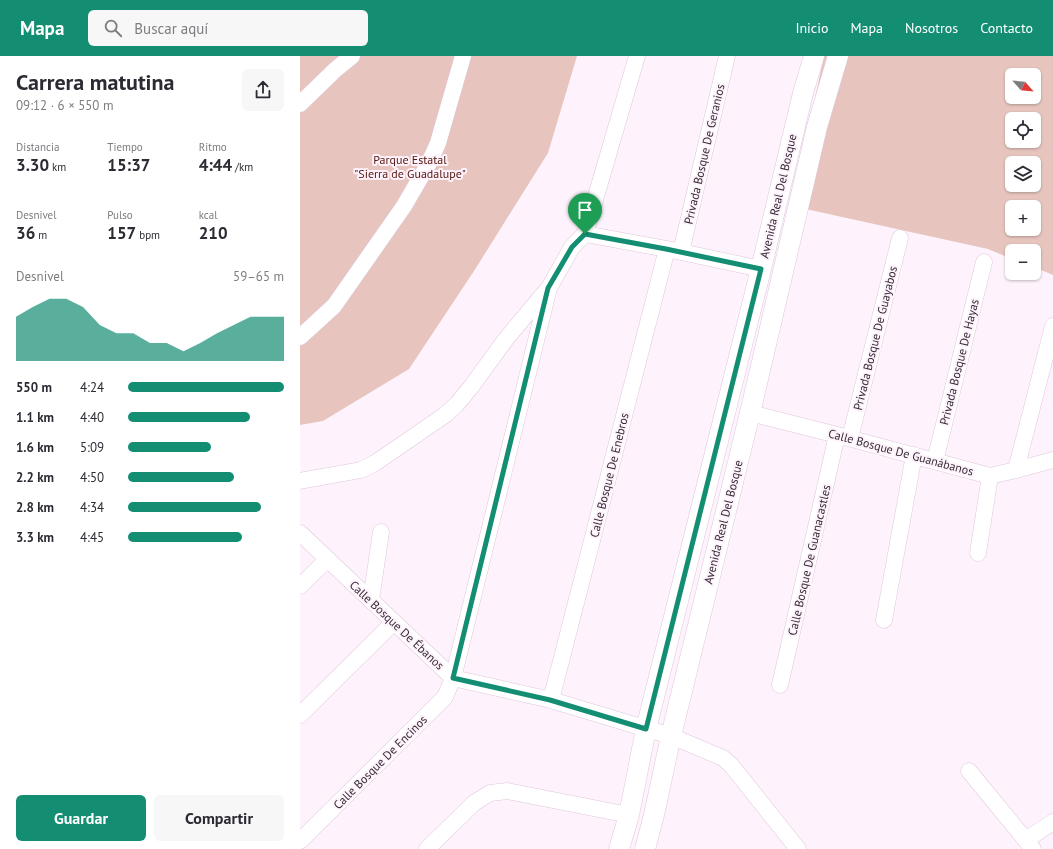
<!DOCTYPE html>
<html lang="es">
<meta charset="utf-8">
<style>
:root{--surface:#fff;--page:#f7f7f7;--text:#2b2b33;--muted:#7c7c81;--accent:#138e73}
body{margin:0;font-family:"PT Sans",sans-serif;background:var(--page);color:var(--text);height:100vh;display:flex;flex-direction:column;font-size:15px;white-space:nowrap}
*{box-sizing:border-box;margin:0}
p{font-size:13px;color:var(--muted)}
.icon{flex:none;width:22px;height:22px;fill:none;stroke:currentColor;stroke-width:2;stroke-linecap:round;stroke-linejoin:round}
.map{position:relative;flex:1;overflow:hidden}
.details{display:flex;flex-direction:column;background:var(--surface);width:300px}
.details>*{flex:none}
.needle{width:26px;rotate:117deg}
.controls{position:absolute;left:705px;top:12px;display:grid;gap:8px}
.controls a{display:grid;place-items:center;width:36px;height:36px;border-radius:6px;background:var(--surface);box-shadow:0 1px 3px #0004;font-size:20px}
.pin{position:absolute;display:grid;place-items:center;width:34px;height:34px;color:#fff;margin:-41px -17px;border-radius:50% 50% 50% 0;rotate:-45deg;box-shadow:0 0 4px #0007}
.pin .icon{rotate:45deg}
.round{display:grid;place-items:center;flex:none;width:42px;height:42px;border-radius:6px;background:var(--page)}
.head{display:flex;align-items:center;justify-content:space-between;height:68px;padding:0 16px}
h1{font-size:22px;font-weight:700;line-height:30px}
.figures{display:grid;grid-template-columns:repeat(3,1fr);gap:6px;height:68px;padding:4px 16px}
.figures div{display:grid;align-content:center}
.figures b{font-size:17px;font-weight:700}
.figures small{font-size:11px;font-weight:400}
.figures p{font-size:11px}
.chart{height:112px;padding:8px 16px}
.chart p{display:flex;justify-content:space-between}
.chart svg{width:100%;height:72px;margin-top:4px;fill:var(--accent);opacity:.7}
.button{display:flex;gap:8px;margin-top:auto;padding:8px 16px}
.button a{flex:1;height:46px;border-radius:6px;background:var(--accent);color:#fff;font-size:16px;font-weight:700;line-height:46px;text-align:center}
.button a+a{background:var(--page);color:var(--text)}
ul{padding:0 16px;list-style:none;font-size:13px}
li{display:grid;grid-template-columns:64px 48px 1fr;align-items:center;height:30px}
li i{height:10px;border-radius:5px;background:var(--accent)}
header{display:flex;align-items:center;gap:24px;box-sizing:border-box;height:56px;padding:0 20px;background:var(--accent);color:#fff}
header strong{font-size:19px}
nav{display:flex;gap:22px;margin-inline-start:auto;font-size:14px}
.search{width:280px;height:36px;background:var(--page);display:flex;align-items:center;gap:10px;box-sizing:border-box;padding:0 14px;border-radius:6px;color:var(--muted);font-size:15px}
main{display:flex;flex:1;min-height:0}
.map>svg:first-child{display:block}
.green{fill:#e7c5be;fill-rule:evenodd}
.lines{fill:none;stroke-linecap:round;stroke-linejoin:round}
.minor-casing{stroke:#dfc6dc;stroke-width:17}
.major-casing{stroke:#dfc6dc;stroke-width:21}
.minor{stroke:#fff;stroke-width:16}
.major{stroke:#fff;stroke-width:20}
.route-casing{stroke:#fff;stroke-width:8}
.route{stroke:#138e73;stroke-width:5}
.labels{text-anchor:middle;dominant-baseline:central;stroke-width:4;stroke-linejoin:round;paint-order:stroke}
.street-label{font-size:12px;fill:#342b33;stroke:#fef3fc}
.park-label{font-size:12px;fill:#531409;stroke:#fef3fc}
</style>
<header>
<strong>Mapa</strong>
<div class="search"><svg class="icon" aria-label="search" viewBox="0 0 24 24"><circle cx="10" cy="10" r="6"/><path d="M15 15l6 6"/></svg>Buscar aquí</div>
<nav><a>Inicio</a><a>Mapa</a><a>Nosotros</a><a>Contacto</a></nav>
</header>
<main>
<section class="details">
<div class="head"><div><h1>Carrera matutina</h1><p>09:12 · 6 × 550 m</p></div><a class="round"><svg class="icon" aria-label="share" viewBox="0 0 24 24"><path d="M12 15V3M7 8l5-5 5 5M5 13v7h14v-7"/></svg></a></div>
<div class="figures">
<div><p>Distancia</p><b>3.30<small> km</small></b></div>
<div><p>Tiempo</p><b>15:37</b></div>
<div><p>Ritmo</p><b>4:44<small> /km</small></b></div>
</div>
<div class="figures">
<div><p>Desnivel</p><b>36<small> m</small></b></div>
<div><p>Pulso</p><b>157<small> bpm</small></b></div>
<div><p>kcal</p><b>210</b></div>
</div>
<div class="chart"><p><span>Desnivel</span>59–65 m</p>
<svg viewBox="0 0 160 44" preserveAspectRatio="none"><path d="M0 44V17L10 11L20 6L30 6L40 11L50 22L60 27L70 27L80 33L90 33L100 38L110 33L120 27L130 22L140 17L150 17L160 17V44z"/></svg>
</div>
<ul>
<li><b>550 m</b>4:24<i style="width:100%"></i></li>
<li><b>1.1 km</b>4:40<i style="width:78%"></i></li>
<li><b>1.6 km</b>5:09<i style="width:53%"></i></li>
<li><b>2.2 km</b>4:50<i style="width:68%"></i></li>
<li><b>2.8 km</b>4:34<i style="width:85%"></i></li>
<li><b>3.3 km</b>4:45<i style="width:73%"></i></li>
</ul>
<div class="button"><a>Guardar</a><a>Compartir</a></div>
</section>
<div class="map">
<svg width="753" height="793" viewBox="0 0 753 793">
<rect width="100%" height="100%" fill="#fef3fc"/>
<path class="green" d="M 0,0 L 277,0 L 248,97 L 174,215 L 109,313 L 23,365 L 0,369 Z
M 524,0 L 753,0 L 753,219 L 734,211 L 734,195 L 712,195 L 712,203 L 688,193 L 492,150 ZM 712,19 L 734,19 L 734,41 L 712,41 ZM 712,63 L 734,63 L 734,85 L 712,85 ZM 712,107 L 734,107 L 734,129 L 712,129 ZM 712,151 L 734,151 L 734,173 L 712,173 Z"/>
<g class="lines">
<defs>
<path id="minor" d="M 0,48 L 35,14 L 52,0
M 285,178 L 367,193 L 461,213
M 381,196 L 427,0
M 0,281 L 34,250 L 104,150 L 129,107 L 138,87 L 163,0
M 450,357 L 537,379 L 690,420 L 716,414 L 753,404
M 550,382 L 600,182
M 635,405 L 684,206
M 716,414 L 753,270
M 0,425 L 61,414 L 75,407 L 145,359 L 157,348 L 171,331 L 206,283 L 246,235
M 0,477 L 153,622 L 251,644 L 371,680 L 423,702 L 431,709 L 498,793
M 678,497 L 690,420
M 0,530 L 28,503
M 71,544 L 81,476
M 584,564 L 614,399
M 480,629 L 537,379
M 251,644 L 367,193
M 0,659 L 94,566
M 669,715 L 733,793
M 726,784 L 753,766
M 0,785 L 145,641 L 153,622 L 249,232 L 272,191 L 285,178 L 337,0
M 127,793 L 174,747 L 190,737 L 207,735 L 329,759"/>
<path id="major" d="M 319,793 L 329,759 L 346,673 L 461,213 L 503,37 L 514,0
M 345,793 L 354,759 L 371,680 L 450,357 L 517,71 L 538,0"/>
</defs>
<use href="#minor" class="minor-casing"/>
<use href="#major" class="major-casing"/>
<use href="#minor" class="minor"/>
<use href="#major" class="major"/>
</g>
<g class="lines">
<defs>
<path id="route" d="M 285,178 L 366,193 L 461,213 L 346,673 L 250,644 L 153,622 L 248,232 L 272,191 Z"/>
</defs>
<use href="#route" class="route-casing"/>
<use href="#route" class="route"/>
</g>
<g class="labels">
<g class="street-label">
<text transform="translate(404 98) rotate(-77)">Privada Bosque De Geranios</text>
<text transform="translate(478 140) rotate(-77)">Avenida Real Del Bosque</text>
<text transform="translate(575 282) rotate(-76)">Privada Bosque De Guayabos</text>
<text transform="translate(659 306) rotate(-76)">Privada Bosque De Hayas</text>
<text transform="translate(601 396) rotate(15)">Calle Bosque De Guanábanos</text>
<text transform="translate(309 419) rotate(-76)">Calle Bosque De Enebros</text>
<text transform="translate(423 466) rotate(-76)">Avenida Real Del Bosque</text>
<text transform="translate(509 504) rotate(-77)">Calle Bosque De Guanacastles</text>
<text transform="translate(97 569) rotate(43)">Calle Bosque De Ébanos</text>
<text transform="translate(80 706) rotate(-45)">Calle Bosque De Encinos</text>
</g>
<g class="park-label">
<text x="110" y="103">Parque Estatal<tspan x="110" dy="14">"Sierra de Guadalupe"</tspan></text>
</g>
</g>
</svg>
<div class="controls">
<a><svg class="needle" viewBox="-14 -14 28 28"><path d="M0-13l5 13h-10z" fill="#e53935"/><path d="M0 13l5-13h-10z" fill="#7c7c81"/></svg></a>
<a><svg class="icon" aria-label="locate" viewBox="0 0 24 24"><circle cx="12" cy="12" r="6"/><path d="M12 2v4M12 18v4M2 12h4M18 12h4"/></svg></a>
<a><svg class="icon" aria-label="layers" viewBox="0 0 24 24"><path d="M12 4l9 5-9 5-9-5zM3 14l9 5 9-5"/></svg></a>
<a>+</a>
<a>−</a>
</div>
<div class="pin" style="left:285px;top:178px;background:#1e9e55"><svg class="icon" aria-label="arrive" viewBox="0 0 24 24"><path d="M6 21V4h12l-3 4 3 4H6"/></svg></div>
</div>
</main>
